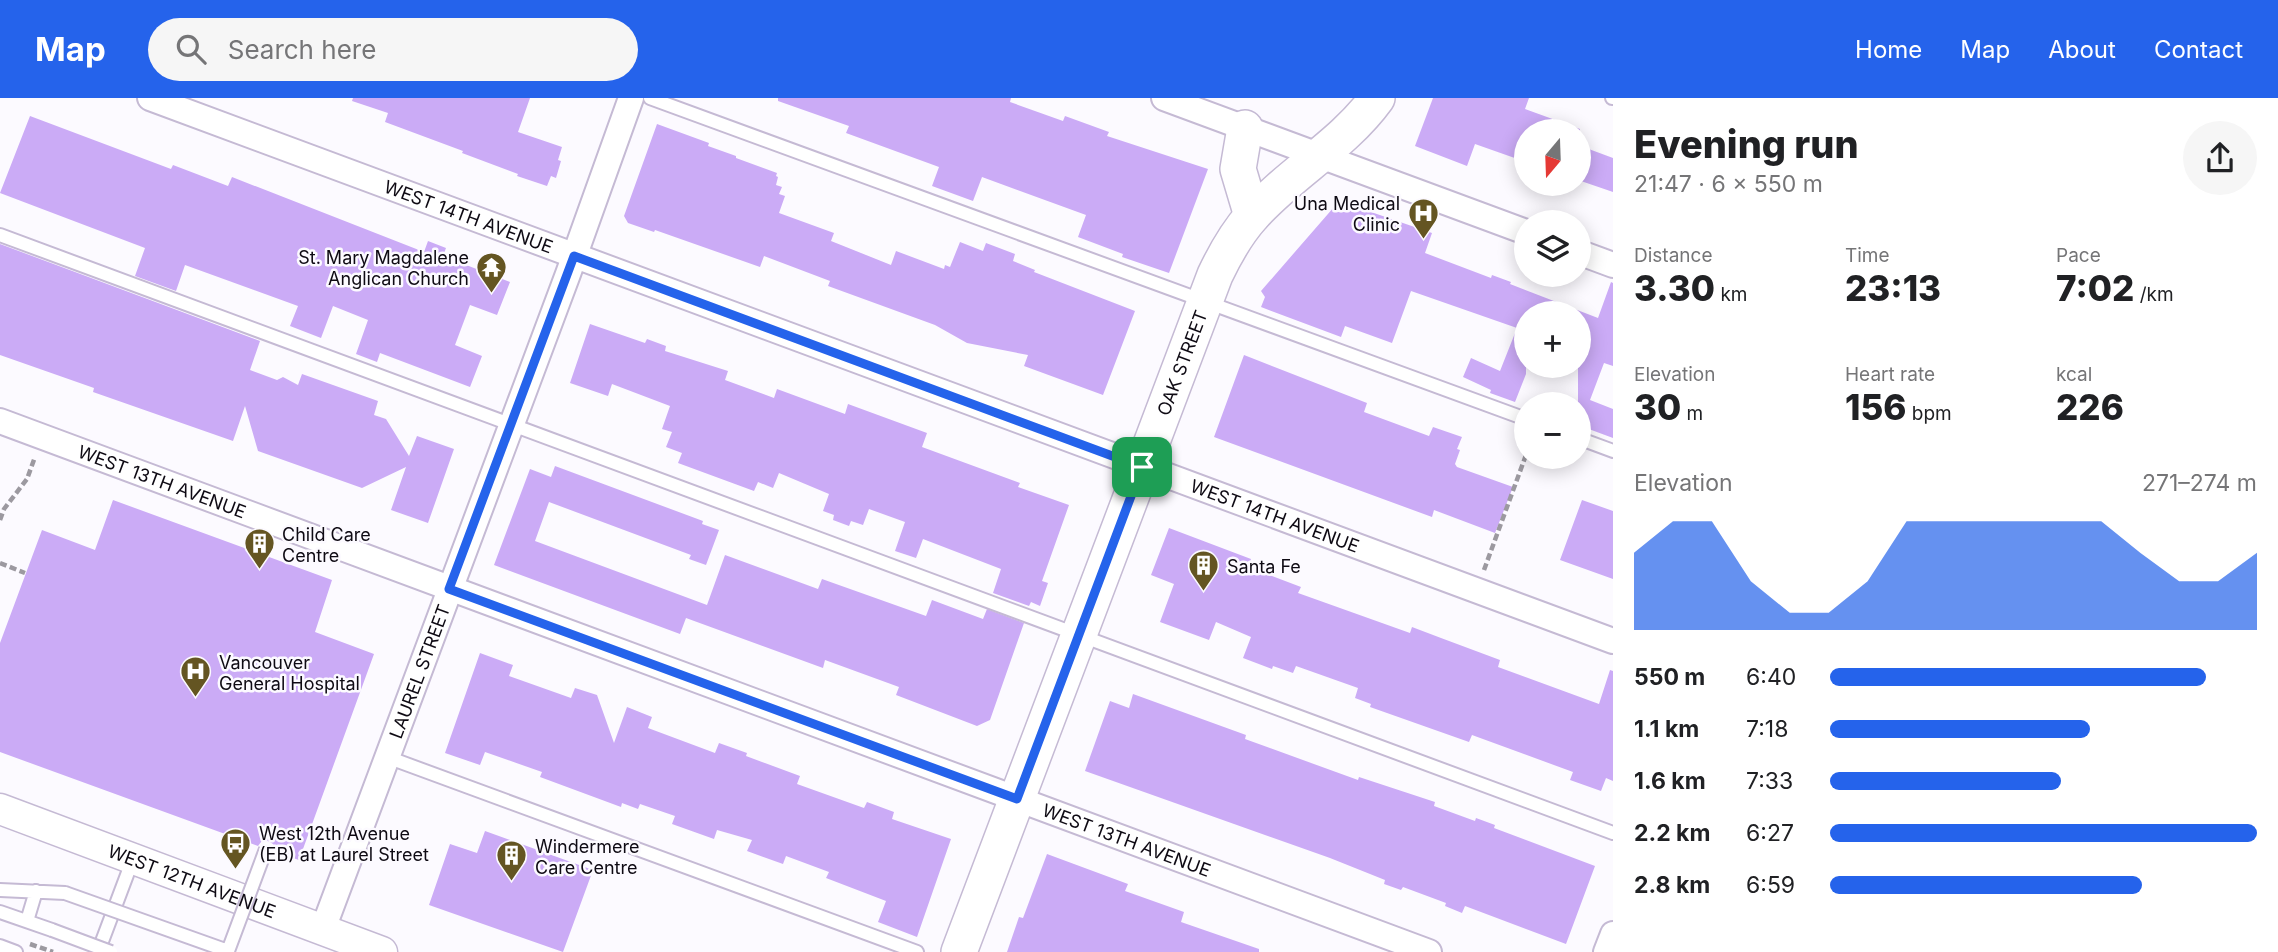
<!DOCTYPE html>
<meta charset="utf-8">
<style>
:root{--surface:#fff;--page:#f6f6f6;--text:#202124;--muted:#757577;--accent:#2563eb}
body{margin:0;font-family:Inter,sans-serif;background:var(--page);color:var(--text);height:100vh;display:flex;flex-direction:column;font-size:26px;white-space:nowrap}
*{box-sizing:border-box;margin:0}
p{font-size:23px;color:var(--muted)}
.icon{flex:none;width:38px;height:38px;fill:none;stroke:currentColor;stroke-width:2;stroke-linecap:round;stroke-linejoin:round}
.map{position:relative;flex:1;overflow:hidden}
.details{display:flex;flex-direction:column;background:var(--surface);width:665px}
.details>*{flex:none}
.needle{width:46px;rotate:199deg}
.controls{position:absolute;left:1514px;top:21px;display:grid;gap:14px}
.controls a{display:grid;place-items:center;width:77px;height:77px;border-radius:50%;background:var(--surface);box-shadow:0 4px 18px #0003;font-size:35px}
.pin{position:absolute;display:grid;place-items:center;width:60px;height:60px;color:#fff;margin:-30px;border-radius:14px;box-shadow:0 4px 10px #0006}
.round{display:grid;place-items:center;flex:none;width:74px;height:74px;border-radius:37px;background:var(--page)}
.head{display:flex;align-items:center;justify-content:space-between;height:119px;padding:0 21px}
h1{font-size:38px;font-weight:800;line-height:52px}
.figures{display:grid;grid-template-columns:repeat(3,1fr);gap:10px;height:119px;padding:7px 21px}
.figures div{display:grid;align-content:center}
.figures b{font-size:35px;font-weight:800}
.figures small{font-size:19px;font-weight:400}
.figures p{font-size:19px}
.chart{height:196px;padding:14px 21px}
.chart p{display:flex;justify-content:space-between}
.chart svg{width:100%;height:126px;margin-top:7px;fill:var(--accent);opacity:.7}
ul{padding:0 21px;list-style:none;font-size:23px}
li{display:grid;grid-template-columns:112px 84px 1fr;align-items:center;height:52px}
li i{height:18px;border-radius:9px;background:var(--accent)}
header{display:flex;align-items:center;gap:42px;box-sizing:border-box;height:98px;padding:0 35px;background:var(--accent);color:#fff}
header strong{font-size:33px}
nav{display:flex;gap:38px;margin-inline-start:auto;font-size:24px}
.search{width:490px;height:63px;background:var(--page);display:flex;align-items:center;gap:18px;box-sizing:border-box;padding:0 24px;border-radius:38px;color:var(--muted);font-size:26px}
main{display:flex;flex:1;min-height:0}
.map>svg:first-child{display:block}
.building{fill:#cbabf6}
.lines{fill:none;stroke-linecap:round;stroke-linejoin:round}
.service-casing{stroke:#c5bad4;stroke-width:16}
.minor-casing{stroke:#c5bad4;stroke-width:28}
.tertiary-casing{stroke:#c5bad4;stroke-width:33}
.secondary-casing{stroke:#c5bad4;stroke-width:38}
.path{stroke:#9c99a0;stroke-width:4.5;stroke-dasharray:7 3.5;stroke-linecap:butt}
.service{stroke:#fff;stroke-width:12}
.minor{stroke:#fff;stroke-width:24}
.tertiary{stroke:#fff;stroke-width:30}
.secondary{stroke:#fff;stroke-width:35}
.service-bridge-casing{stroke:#c5bad4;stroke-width:16;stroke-linecap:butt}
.service-bridge{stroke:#fff;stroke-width:12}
.route-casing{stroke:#fff;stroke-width:14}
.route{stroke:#2563eb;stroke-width:9}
.labels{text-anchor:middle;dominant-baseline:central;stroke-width:5;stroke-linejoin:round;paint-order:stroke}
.poi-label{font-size:18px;fill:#0e0a13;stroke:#fcfaff;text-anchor:start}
.street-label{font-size:18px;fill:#0e0a13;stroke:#fcfaff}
</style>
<header>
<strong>Map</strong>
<div class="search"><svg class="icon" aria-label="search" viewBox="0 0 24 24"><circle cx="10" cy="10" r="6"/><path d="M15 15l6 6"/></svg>Search here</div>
<nav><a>Home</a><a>Map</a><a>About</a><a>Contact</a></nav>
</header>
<main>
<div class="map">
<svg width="1613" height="854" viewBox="0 0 1613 854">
<rect width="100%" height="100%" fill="#fcfaff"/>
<path class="building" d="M 353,0 L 530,0 L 518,34 L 562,49 L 558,62 L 561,63 L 556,80 L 551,78 L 547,88 L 517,78 L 518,76 L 462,55 L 463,53 L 385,24 L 388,15 L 352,3 Z
M 778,0 L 1011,0 L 1010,4 L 1063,23 L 1065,18 L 1109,34 L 1107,38 L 1208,71 L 1169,175 L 1122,159 L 1123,156 L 1078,139 L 1086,117 L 982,79 L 973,103 L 932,88 L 939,69 L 846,35 L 849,28 L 778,3 Z
M 1433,0 L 1529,0 L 1525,11 L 1580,31 L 1580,33 L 1526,33 L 1526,64 L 1475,46 L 1467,68 L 1415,48 Z
M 30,18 L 171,71 L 173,67 L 228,88 L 232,79 L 424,154 L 428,143 L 446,150 L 443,158 L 510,184 L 497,217 L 470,207 L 455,247 L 482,258 L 470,289 L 380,255 L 377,264 L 356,256 L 368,222 L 333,208 L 321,240 L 290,228 L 298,208 L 185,167 L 176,193 L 135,178 L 145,150 L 0,95 Z
M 657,26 L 709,45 L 708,48 L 736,58 L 736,60 L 777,75 L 776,78 L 778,79 L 776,87 L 782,89 L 779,96 L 785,98 L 779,115 L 834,135 L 831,143 L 891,167 L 896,153 L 944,171 L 945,167 L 950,169 L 960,144 L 983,153 L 986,145 L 1015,156 L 1013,163 L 1035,172 L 1034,174 L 1135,213 L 1103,297 L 1024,268 L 1028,257 L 967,245 L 935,227 L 828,188 L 830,183 L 764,158 L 760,169 L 655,132 L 654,134 L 628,125 L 624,118 Z
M 1578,47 L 1613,60 L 1613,94 L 1578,82 Z
M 1342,104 L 1432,135 L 1425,155 L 1491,180 L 1492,177 L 1511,184 L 1510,186 L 1598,220 L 1611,184 L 1613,185 L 1613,268 L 1604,265 L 1590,302 L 1613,311 L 1613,340 L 1578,327 L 1578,215 L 1526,215 L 1526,276 L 1515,304 L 1490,295 L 1491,292 L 1463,279 L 1471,260 L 1500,273 L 1517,230 L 1411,193 L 1392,245 L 1345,228 L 1341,239 L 1261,209 L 1265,199 L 1261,193 L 1334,109 Z
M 0,146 L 260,243 L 250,272 L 277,282 L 283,279 L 298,287 L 302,276 L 378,303 L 374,317 L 386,321 L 409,358 L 417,338 L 454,351 L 428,425 L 391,412 L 406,369 L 362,390 L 258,353 L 245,308 L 233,343 L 93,294 L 94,290 L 0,257 Z
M 590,226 L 645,245 L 647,241 L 666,248 L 665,253 L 728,273 L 725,282 L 774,300 L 777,291 L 845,316 L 848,306 L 927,335 L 922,349 L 1020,385 L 1018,389 L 1069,407 L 1042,483 L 1048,485 L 1040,508 L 1031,504 L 1029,508 L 993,495 L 1001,471 L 923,441 L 916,460 L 895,453 L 905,424 L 869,411 L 863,427 L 851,423 L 849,428 L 833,422 L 834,417 L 823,413 L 829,396 L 779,375 L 773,390 L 758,384 L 754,393 L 678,365 L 682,355 L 666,349 L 672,334 L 662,331 L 670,308 L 612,286 L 608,298 L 570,285 Z
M 1244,257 L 1367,305 L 1364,314 L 1429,338 L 1433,329 L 1462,339 L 1457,351 L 1460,352 L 1455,366 L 1457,369 L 1513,389 L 1495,435 L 1434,412 L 1432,419 L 1214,339 Z
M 555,368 L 703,423 L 702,426 L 719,432 L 706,467 L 689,461 L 691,457 L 549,404 L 535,443 L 707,507 L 725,457 L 818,491 L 822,481 L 926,518 L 932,502 L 983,521 L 987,511 L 1024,525 L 990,622 L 977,628 L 896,597 L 899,589 L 825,562 L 823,570 L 686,520 L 680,536 L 494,467 L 530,371 L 551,379 Z
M 113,402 L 332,482 L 315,534 L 374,556 L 299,762 L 274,754 L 273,746 L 268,743 L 261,744 L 258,748 L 0,654 L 0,545 L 42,432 L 95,452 Z
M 1582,402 L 1613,413 L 1613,481 L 1560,462 Z
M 1169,430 L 1251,461 L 1248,469 L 1301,489 L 1298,495 L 1410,535 L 1412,529 L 1441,540 L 1500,562 L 1498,569 L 1599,606 L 1610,572 L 1613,573 L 1613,683 L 1606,680 L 1601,693 L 1570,682 L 1573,674 L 1472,637 L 1469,644 L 1370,609 L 1371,606 L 1355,600 L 1358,590 L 1296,568 L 1293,575 L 1273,568 L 1272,571 L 1243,560 L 1251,539 L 1216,524 L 1209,542 L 1160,524 L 1174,486 L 1151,477 Z
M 480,555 L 513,567 L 509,578 L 571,600 L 575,590 L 597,597 L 614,645 L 627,609 L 652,619 L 648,630 L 715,655 L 719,645 L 747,655 L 746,658 L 800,678 L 797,686 L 864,710 L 867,704 L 894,714 L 892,721 L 951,741 L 917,839 L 878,824 L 886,803 L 826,780 L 829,774 L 786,758 L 783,766 L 747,753 L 752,742 L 717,732 L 714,741 L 672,726 L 675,718 L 640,706 L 638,711 L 622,705 L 621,709 L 540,679 L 542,674 L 485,654 L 480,667 L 445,655 Z
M 1133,596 L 1246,637 L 1245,641 L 1358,682 L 1359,679 L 1435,704 L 1434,708 L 1475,723 L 1476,720 L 1495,727 L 1494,730 L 1595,768 L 1566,846 L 1465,808 L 1462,815 L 1445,808 L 1446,805 L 1403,789 L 1401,792 L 1384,786 L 1385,782 L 1330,760 L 1085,673 L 1110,603 L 1129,610 Z
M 485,733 L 593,772 L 563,854 L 429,807 L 450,746 L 477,755 Z
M 1047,756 L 1128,786 L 1125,793 L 1184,814 L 1181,824 L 1259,851 L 1259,854 L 1007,854 L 1019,819 L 1023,820 Z"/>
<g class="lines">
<defs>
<path id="service" d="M 650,0 L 1526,321
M 1612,0 L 1613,0
M 0,137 C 537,337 1076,533 1613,735
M 1578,340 L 1613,353
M 387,659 L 917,854
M 0,792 L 65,795
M 0,814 L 52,832
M 27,823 L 36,793
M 0,848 L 16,854
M 98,854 L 133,761"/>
<g id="minor">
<path id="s1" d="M 150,0 L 1613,543"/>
<path d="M 1164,0 L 1526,134"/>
<path d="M 1578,154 L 1613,167"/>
<path id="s2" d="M 0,323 L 1429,854"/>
<path id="s3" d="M 323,831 L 568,176 L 631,0"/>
<path d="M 1606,854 L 1613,836"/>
</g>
<g id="tertiary">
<path id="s4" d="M 0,711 L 382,854"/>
</g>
<g id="secondary">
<path d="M 1245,30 L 1238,71 L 1252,118"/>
<path id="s5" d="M 959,854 L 1215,177 C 1225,156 1236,136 1252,118 C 1290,75 1343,47 1377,0"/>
</g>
</defs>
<use href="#service" class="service-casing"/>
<use href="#minor" class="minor-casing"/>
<use href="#tertiary" class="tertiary-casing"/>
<use href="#secondary" class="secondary-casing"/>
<path class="path" d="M 0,422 L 4,411 L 27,381 L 35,359
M 0,465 L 25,475
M 1484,472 L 1526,357
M 30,846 L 53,854"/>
<use href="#service" class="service"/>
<use href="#minor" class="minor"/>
<use href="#tertiary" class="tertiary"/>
<use href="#secondary" class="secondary"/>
<defs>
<path id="service-bridge" d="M 65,795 L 228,853 L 266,751
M 52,832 L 111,854"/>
</defs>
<use href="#service-bridge" class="service-bridge-casing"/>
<use href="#service-bridge" class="service-bridge"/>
</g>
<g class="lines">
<defs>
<path id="route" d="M 574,158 L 1142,369 L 1017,701 L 449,491 Z"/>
</defs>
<use href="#route" class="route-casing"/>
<use href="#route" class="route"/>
</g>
<defs>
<symbol id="hospital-pin" viewBox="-11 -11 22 30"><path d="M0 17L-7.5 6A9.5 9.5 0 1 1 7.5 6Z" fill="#645522" stroke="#fcfaff"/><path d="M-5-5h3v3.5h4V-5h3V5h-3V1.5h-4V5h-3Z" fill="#fff"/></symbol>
<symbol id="temple-pin" viewBox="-11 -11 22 30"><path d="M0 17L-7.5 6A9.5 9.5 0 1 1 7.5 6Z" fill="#645522" stroke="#fcfaff"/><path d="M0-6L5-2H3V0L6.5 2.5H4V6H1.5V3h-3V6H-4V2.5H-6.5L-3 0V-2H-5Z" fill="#fff"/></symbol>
<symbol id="building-pin" viewBox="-11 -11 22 30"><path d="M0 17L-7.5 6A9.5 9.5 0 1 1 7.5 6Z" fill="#645522" stroke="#fcfaff"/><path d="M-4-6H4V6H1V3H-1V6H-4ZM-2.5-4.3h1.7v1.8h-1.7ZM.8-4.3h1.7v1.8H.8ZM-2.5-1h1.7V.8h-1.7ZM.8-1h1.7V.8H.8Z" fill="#fff"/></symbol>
<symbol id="bus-pin" viewBox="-11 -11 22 30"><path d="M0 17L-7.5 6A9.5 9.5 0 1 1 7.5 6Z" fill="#645522" stroke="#fcfaff"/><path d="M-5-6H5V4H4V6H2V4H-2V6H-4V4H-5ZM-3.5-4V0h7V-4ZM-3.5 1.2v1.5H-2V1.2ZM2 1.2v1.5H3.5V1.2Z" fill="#fff"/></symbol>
</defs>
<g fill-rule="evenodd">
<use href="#hospital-pin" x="1406" y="98" width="35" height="47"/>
<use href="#temple-pin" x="474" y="152" width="35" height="47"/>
<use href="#building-pin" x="242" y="428" width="35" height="47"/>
<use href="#building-pin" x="1186" y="450" width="35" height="47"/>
<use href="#hospital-pin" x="178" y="556" width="35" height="47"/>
<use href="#bus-pin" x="218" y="728" width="35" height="47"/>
<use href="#building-pin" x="494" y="740" width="35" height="47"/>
</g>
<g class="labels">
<g class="poi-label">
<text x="1400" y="105" text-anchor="end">Una Medical<tspan x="1400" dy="21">Clinic</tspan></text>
<text x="469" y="159" text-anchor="end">St. Mary Magdalene<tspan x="469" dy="21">Anglican Church</tspan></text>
<text x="282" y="436">Child Care<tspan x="282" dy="21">Centre</tspan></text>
<text x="1227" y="468">Santa Fe</text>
<text x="219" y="564">Vancouver<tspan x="219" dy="21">General Hospital</tspan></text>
<text x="259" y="735">West 12th Avenue<tspan x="259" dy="21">(EB) at Laurel Street</tspan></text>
<text x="535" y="748">Windermere<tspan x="535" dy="21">Care Centre</tspan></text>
</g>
<g class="street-label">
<text stroke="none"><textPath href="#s1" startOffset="340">WEST 14TH AVENUE</textPath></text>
<text stroke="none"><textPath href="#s5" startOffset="630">OAK STREET</textPath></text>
<text stroke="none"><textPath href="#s2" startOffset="173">WEST 13TH AVENUE</textPath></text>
<text stroke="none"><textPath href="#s1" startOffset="1200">WEST 14TH AVENUE</textPath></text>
<text stroke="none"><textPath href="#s3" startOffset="275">LAUREL STREET</textPath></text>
<text stroke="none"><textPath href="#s2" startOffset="1202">WEST 13TH AVENUE</textPath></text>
<text stroke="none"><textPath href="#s4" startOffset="205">WEST 12TH AVENUE</textPath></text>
</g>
</g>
</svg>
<div class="controls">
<a><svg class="needle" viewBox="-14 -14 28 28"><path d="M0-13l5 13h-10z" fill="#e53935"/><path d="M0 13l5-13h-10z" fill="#757577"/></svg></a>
<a><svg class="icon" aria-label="layers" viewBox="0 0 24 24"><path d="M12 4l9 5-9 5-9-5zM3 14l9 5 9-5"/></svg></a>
<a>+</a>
<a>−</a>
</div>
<div class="pin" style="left:1142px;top:369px;background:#1e9e55"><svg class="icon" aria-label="arrive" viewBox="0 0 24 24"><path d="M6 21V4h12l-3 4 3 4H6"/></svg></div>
</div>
<section class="details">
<div class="head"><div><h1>Evening run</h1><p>21:47 · 6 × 550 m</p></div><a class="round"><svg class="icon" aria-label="share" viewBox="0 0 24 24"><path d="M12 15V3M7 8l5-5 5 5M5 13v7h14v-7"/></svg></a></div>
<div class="figures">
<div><p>Distance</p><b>3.30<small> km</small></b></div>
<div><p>Time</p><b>23:13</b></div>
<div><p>Pace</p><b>7:02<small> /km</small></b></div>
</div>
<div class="figures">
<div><p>Elevation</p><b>30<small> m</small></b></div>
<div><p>Heart rate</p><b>156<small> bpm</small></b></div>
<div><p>kcal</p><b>226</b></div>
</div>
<div class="chart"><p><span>Elevation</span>271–274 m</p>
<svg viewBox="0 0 160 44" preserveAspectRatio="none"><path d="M0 44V17L10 6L20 6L30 27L40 38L50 38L60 27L70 6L80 6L90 6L100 6L110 6L120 6L130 17L140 27L150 27L160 17V44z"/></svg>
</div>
<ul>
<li><b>550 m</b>6:40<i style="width:88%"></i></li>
<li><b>1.1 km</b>7:18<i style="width:61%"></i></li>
<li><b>1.6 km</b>7:33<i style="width:54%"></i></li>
<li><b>2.2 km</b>6:27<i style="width:100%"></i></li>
<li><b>2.8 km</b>6:59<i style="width:73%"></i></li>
</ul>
</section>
</main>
